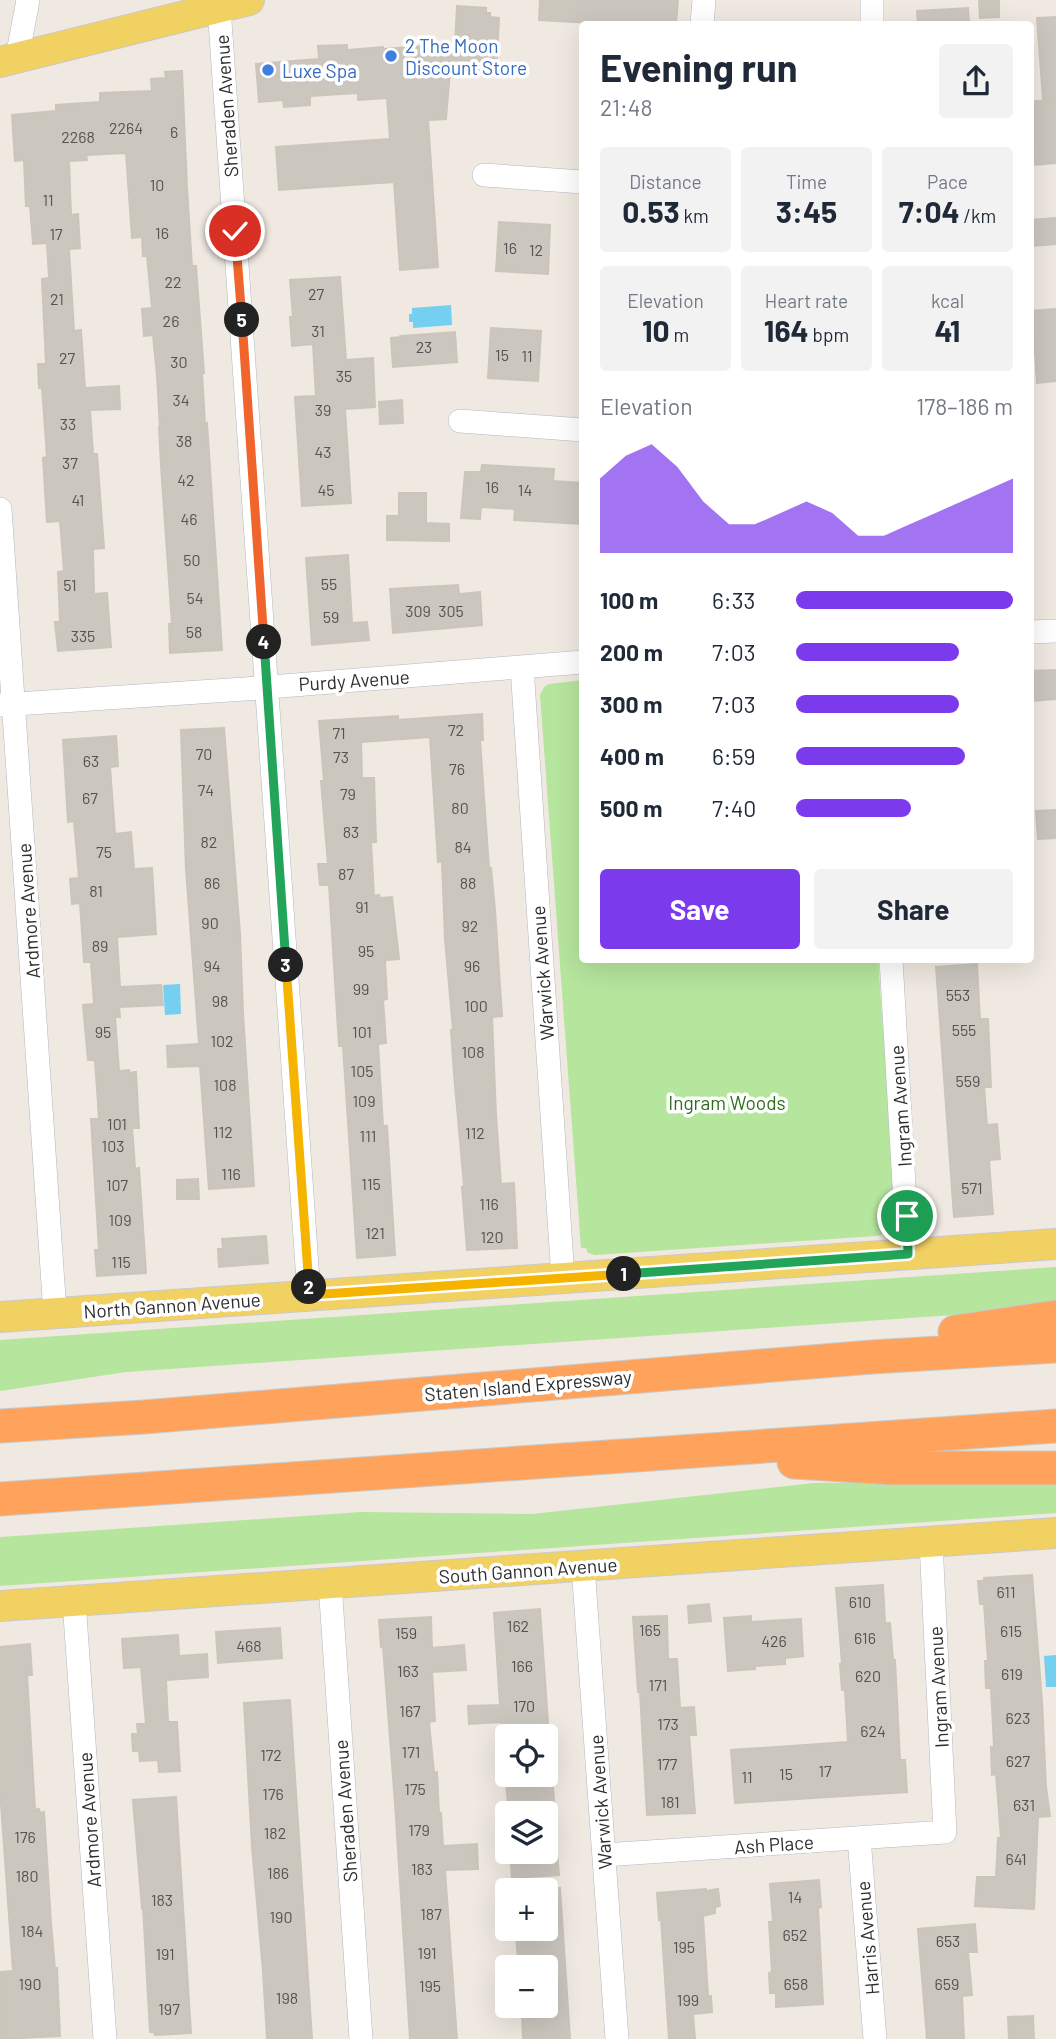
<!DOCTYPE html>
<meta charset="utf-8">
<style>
:root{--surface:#fff;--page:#f2f2f3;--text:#1f2937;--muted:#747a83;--accent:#7c3aed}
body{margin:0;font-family:Barlow,sans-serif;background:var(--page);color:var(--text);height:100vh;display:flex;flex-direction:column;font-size:26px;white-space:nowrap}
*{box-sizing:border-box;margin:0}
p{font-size:23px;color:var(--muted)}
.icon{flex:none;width:38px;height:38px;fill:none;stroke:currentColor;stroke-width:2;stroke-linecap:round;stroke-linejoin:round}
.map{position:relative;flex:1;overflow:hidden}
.side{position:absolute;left:579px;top:21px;width:455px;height:942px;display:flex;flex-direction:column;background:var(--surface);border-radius:7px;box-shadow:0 7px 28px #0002}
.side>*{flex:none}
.tools{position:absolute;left:495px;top:1724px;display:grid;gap:14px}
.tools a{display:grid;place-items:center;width:63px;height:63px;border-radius:7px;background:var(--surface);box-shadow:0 7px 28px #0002;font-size:35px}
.pin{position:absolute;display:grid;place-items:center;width:60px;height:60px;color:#fff;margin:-30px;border:4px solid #fff;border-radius:50%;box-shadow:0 2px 7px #0007}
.km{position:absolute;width:35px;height:35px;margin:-18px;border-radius:50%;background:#222;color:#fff;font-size:19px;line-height:35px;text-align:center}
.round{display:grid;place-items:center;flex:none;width:74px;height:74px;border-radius:7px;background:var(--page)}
.overview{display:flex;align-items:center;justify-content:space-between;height:119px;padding:0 21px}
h1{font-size:38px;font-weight:700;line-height:52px}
.figures{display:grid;grid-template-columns:repeat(3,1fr);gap:10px;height:119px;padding:7px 21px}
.figures div{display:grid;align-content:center;border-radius:7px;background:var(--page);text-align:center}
.figures b{font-size:30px;font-weight:700}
.figures small{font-size:19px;font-weight:400}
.figures p{font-size:19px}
.chart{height:196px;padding:14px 21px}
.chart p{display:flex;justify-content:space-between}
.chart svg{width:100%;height:126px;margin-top:7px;fill:var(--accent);opacity:.7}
.action{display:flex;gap:14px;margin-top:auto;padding:14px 21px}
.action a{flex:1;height:80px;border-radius:7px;background:var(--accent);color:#fff;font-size:28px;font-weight:700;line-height:80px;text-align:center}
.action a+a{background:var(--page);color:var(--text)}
ul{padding:0 21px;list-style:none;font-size:23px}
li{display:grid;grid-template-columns:112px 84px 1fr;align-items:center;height:52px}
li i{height:18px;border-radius:9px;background:var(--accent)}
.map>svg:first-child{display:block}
.green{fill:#b6e59e}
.water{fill:#75cff0}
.building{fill:#cbc7bf;stroke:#cbc5ba;stroke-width:2}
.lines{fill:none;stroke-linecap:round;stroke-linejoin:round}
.minor-casing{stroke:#b4b7c1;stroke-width:24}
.major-casing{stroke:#c9c9c9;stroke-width:32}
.highway-casing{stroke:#c9c9c9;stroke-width:35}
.minor{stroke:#fff;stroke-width:23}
.major{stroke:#f2d163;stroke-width:30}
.highway{stroke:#ffa35c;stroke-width:33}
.split-1-casing{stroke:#fff;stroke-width:14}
.split-2-casing{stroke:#fff;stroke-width:14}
.split-3-casing{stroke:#fff;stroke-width:14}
.split-4-casing{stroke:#fff;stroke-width:14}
.split-5-casing{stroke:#fff;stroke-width:14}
.split-6-casing{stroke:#fff;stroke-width:14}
.split-1{stroke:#22a559;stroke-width:9}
.split-2{stroke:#f5b400;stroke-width:9}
.split-3{stroke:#f5b400;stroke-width:9}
.split-4{stroke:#22a559;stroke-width:9}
.split-5{stroke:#f0652b;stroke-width:9}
.split-6{stroke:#f0652b;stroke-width:9}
.shop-dot{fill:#3f7fe0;stroke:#fff;stroke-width:2.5}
.labels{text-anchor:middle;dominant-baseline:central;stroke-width:7;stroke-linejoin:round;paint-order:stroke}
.number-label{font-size:16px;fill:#555452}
.shop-label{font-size:19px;fill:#366cbe;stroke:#fff;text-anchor:start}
.street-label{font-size:19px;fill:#2e2e2e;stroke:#fff}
.park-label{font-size:19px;fill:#2c6e1b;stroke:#fff}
</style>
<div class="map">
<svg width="1056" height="2039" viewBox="0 0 1056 2039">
<rect width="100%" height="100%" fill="#efe9e1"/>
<path class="green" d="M 583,680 L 583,959 L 878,959 L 896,1212 L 893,1229 L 885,1230 L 881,1235 L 876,1236 L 595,1255 L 588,1253 L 586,1248 L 581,1248 L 540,695 L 544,687 L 549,684 Z
M 1056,1267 L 1056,1308 L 126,1372 L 0,1391 L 0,1340 Z
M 895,1482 L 1056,1485 L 1056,1513 L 0,1586 L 0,1537 L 361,1512 L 532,1514 L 814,1483 Z"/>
<path class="water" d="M 451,305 L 452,325 L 413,328 L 413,322 L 409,322 L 409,314 L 412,314 L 412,308 Z
M 180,984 L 181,1014 L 165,1015 L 163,985 Z
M 1056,1655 L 1056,1687 L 1046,1687 L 1044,1656 Z"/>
<path class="building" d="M 540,0 L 678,0 L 676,24 L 608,24 L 539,20 Z
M 979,0 L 999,0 L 999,17 L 980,18 Z
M 457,6 L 486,8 L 486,13 L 490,13 L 490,17 L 499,18 L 496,74 L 450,71 L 446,119 L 428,120 L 438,267 L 400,270 L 394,182 L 279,190 L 276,147 L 390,139 L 387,98 L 358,100 L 358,93 L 310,96 L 310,105 L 284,107 L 283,100 L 259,102 L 256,64 L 319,59 L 318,46 L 347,45 L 347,50 L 383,47 L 383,49 L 455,44 Z
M 968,8 L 969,24 L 918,24 L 917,11 Z
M 1056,17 L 1056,99 L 1043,99 L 1037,18 Z
M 182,71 L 187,188 L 192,266 L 196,266 L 204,373 L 202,373 L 205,424 L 207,423 L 222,650 L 170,653 L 169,624 L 172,624 L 161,466 L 159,427 L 160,427 L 157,376 L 153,335 L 144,336 L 142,309 L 152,308 L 147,256 L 143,256 L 142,237 L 132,238 L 126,153 L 86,155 L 87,160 L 69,161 L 71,215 L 78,214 L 80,248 L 69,249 L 74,331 L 81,330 L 85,388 L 119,386 L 120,409 L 90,410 L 93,454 L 97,454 L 104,548 L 93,549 L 94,594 L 107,593 L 111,647 L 58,651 L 55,622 L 60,622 L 58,572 L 64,571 L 60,521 L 47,522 L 43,458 L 47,457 L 42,387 L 39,388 L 38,364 L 46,364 L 42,279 L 49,278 L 47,243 L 33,244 L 30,206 L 26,206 L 24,160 L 15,161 L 12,115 L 56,111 L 56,105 L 100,102 L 100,93 L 152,91 L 151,79 L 166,78 L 165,72 Z
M 1056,100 L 1056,163 L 1033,165 L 1031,140 L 1035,140 L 1033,101 Z
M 1056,218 L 1056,244 L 1033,246 L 1031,220 Z
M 499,222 L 550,225 L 548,274 L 496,271 Z
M 340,277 L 346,360 L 373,358 L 375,407 L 345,409 L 351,503 L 302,506 L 295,397 L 316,396 L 313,344 L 292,346 L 290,317 L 293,317 L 290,280 Z
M 1056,309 L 1056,381 L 1037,383 L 1034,336 L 1031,337 L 1031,311 Z
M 491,328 L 541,331 L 538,381 L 488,378 Z
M 455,332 L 457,362 L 393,367 L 391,338 L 402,337 L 401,336 Z
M 402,400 L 403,423 L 380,424 L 379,402 Z
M 482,465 L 554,469 L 553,481 L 583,483 L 583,524 L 514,520 L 515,509 L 481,507 L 480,519 L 461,518 L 465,472 L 481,472 Z
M 399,493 L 426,493 L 426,523 L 449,524 L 449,541 L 387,540 L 387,516 L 399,516 Z
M 348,555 L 352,623 L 367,622 L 369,640 L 312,645 L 306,558 Z
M 458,585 L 459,594 L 480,592 L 482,625 L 393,633 L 390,589 Z
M 1056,670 L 1056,699 L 1031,701 L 1031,671 Z
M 482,714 L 483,740 L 480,740 L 489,868 L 491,868 L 495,910 L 502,1016 L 492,1017 L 496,1115 L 501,1184 L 514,1183 L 517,1248 L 467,1250 L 462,1187 L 464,1186 L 454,1074 L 451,1030 L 453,1030 L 445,940 L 442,861 L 438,862 L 430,737 L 361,742 L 362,778 L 374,778 L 376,842 L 371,842 L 374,896 L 379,895 L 380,898 L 392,897 L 399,959 L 386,960 L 385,962 L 387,999 L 383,1000 L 386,1043 L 378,1044 L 383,1126 L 387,1126 L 395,1255 L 357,1258 L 343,1046 L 339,1046 L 329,885 L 320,885 L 318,864 L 328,864 L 321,781 L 324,781 L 319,721 L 398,716 L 398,720 Z
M 224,728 L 240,934 L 243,1013 L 254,1186 L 209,1189 L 200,1066 L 168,1067 L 167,1046 L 199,1044 L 186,869 L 181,730 Z
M 116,736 L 118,766 L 110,767 L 115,834 L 131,832 L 134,869 L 152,868 L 156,934 L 117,937 L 120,987 L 161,985 L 163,1005 L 119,1007 L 120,1017 L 115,1017 L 119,1071 L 129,1070 L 129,1073 L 136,1072 L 139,1128 L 132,1128 L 134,1152 L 135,1169 L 139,1168 L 146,1273 L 97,1276 L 95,1250 L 99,1250 L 91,1119 L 99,1119 L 95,1060 L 88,1060 L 83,1005 L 94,1004 L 91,962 L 84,962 L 80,903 L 72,904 L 70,879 L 79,878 L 74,821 L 68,822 L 63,740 Z
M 1056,810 L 1056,838 L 1038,839 L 1036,811 Z
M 977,964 L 980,1019 L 988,1019 L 991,1087 L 984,1087 L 987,1125 L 997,1124 L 1000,1159 L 989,1160 L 993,1214 L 954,1217 L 936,967 Z
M 198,1179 L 199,1199 L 177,1199 L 177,1180 Z
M 266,1236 L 268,1263 L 219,1267 L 218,1249 L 223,1249 L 222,1239 Z
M 1032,1575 L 1042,1701 L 1046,1787 L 1050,1816 L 1038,1817 L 1034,1909 L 975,1906 L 977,1877 L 996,1877 L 998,1838 L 1001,1838 L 996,1774 L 992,1775 L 991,1747 L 994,1747 L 991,1688 L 986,1688 L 985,1661 L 988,1661 L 984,1604 L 980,1604 L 978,1581 L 984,1581 L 984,1578 Z
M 883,1585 L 885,1623 L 890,1623 L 893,1660 L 895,1660 L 900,1760 L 905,1760 L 907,1792 L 735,1803 L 731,1750 L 848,1742 L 845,1690 L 842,1690 L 840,1664 L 842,1664 L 836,1588 Z
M 709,1604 L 711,1621 L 689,1623 L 688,1606 Z
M 540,1609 L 549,1736 L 502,1736 L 501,1722 L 469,1724 L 468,1706 L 500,1705 L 494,1613 Z
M 667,1616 L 668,1659 L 677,1659 L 680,1708 L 694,1707 L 696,1735 L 689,1735 L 695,1813 L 647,1815 L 640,1692 L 638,1692 L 633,1617 Z
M 751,1616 L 751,1622 L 801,1619 L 803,1656 L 785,1658 L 785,1664 L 755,1666 L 755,1669 L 728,1671 L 724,1618 Z
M 431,1617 L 432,1648 L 464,1645 L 466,1670 L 432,1672 L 435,1721 L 429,1722 L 434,1773 L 437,1772 L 439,1814 L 441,1813 L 443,1846 L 477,1844 L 478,1869 L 445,1870 L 457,2039 L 410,2039 L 395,1803 L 383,1647 L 381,1647 L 379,1620 Z
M 280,1628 L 282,1658 L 218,1663 L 216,1632 Z
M 178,1635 L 179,1656 L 207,1654 L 208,1677 L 166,1680 L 168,1722 L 177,1722 L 180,1771 L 159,1772 L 158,1760 L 140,1761 L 139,1751 L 133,1751 L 132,1734 L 138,1734 L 137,1724 L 146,1724 L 141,1667 L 124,1668 L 122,1639 Z
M 30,1644 L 32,1675 L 27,1675 L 35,1810 L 39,1809 L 40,1813 L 44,1812 L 51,1923 L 55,1969 L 57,1968 L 60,2036 L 0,2039 L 1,1972 L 13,1971 L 0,1790 L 0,1647 Z
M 290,1700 L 312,2039 L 267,2039 L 263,1971 L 252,1847 L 244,1703 Z
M 505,1774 L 552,1774 L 555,1813 L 509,1813 Z
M 176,1797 L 191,2033 L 155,2035 L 154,2032 L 150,2032 L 143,1907 L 142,1908 L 133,1800 Z
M 510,1852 L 557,1852 L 559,1875 L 512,1878 Z
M 819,1880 L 821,1907 L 818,1908 L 823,2004 L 776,2007 L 776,1993 L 770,1993 L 769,1973 L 772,1972 L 769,1922 L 773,1922 L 770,1884 Z
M 546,1888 L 560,1888 L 570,2039 L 523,2039 L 522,2015 L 546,2013 L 546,1959 L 518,1961 L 516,1934 L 546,1932 Z
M 706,1889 L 706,1891 L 718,1889 L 720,1906 L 715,1907 L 715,1913 L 703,1916 L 708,1996 L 711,1996 L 712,2012 L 693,2014 L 695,2039 L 669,2039 L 661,1919 L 659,1920 L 657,1893 Z
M 975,1924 L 977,1952 L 968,1952 L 972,1995 L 962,1996 L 964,2039 L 927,2039 L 918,1929 Z
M 1033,2016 L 1034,2039 L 1009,2039 L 1008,2017 Z"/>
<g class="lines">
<defs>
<path id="minor" d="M 219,7 L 309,1295
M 702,24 L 704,0
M 872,24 L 872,0
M 17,58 L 28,0
M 484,175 L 583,182
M 460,421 L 583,430
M 0,509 L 55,1313
M 1031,632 L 1056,631
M 522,667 L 563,1278
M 0,705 L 245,689 L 583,662
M 891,959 L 908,1254
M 583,1566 L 617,2039
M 330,1583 L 361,2039
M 74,1601 L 105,2039
M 859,1838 L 875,2039
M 604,1855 L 945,1832 L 931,1542"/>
<path id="major" d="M 0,62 L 249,0
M 0,1317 L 1056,1244
M 0,1606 L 1056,1533"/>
<path id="highway" d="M 955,1332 L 1056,1317
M 0,1426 L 144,1417 L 872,1357 L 1056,1346
M 794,1462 L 892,1468 L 1056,1468
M 0,1499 L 1056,1426"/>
</defs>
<use href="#minor" class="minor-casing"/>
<use href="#major" class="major-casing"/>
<use href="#highway" class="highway-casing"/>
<use href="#minor" class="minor"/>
<use href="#major" class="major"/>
<use href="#highway" class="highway"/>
</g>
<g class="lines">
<defs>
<path id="split-1" d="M 624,1274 L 908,1254 L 907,1216"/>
<path id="split-2" d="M 309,1287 L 309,1295 L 624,1274"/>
<path id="split-3" d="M 286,965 L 309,1287"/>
<path id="split-4" d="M 264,642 L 286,965"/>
<path id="split-5" d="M 242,320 L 264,642"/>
<path id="split-6" d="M 235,231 L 242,320"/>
</defs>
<use href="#split-1" class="split-1-casing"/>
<use href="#split-2" class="split-2-casing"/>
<use href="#split-3" class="split-3-casing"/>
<use href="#split-4" class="split-4-casing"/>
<use href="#split-5" class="split-5-casing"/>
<use href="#split-6" class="split-6-casing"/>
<use href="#split-1" class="split-1"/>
<use href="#split-2" class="split-2"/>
<use href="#split-3" class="split-3"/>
<use href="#split-4" class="split-4"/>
<use href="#split-5" class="split-5"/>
<use href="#split-6" class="split-6"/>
</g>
<g class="shop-dot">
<circle cx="391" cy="56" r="7"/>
<circle cx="268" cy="70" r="7"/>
</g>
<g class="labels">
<g class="number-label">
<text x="126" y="127">2264</text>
<text x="174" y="131">6</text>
<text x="78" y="136">2268</text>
<text x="157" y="184">10</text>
<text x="48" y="199">11</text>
<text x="162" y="232">16</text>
<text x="56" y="233">17</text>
<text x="510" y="247">16</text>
<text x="536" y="249">12</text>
<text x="173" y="281">22</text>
<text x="316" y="293">27</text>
<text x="57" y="298">21</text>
<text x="171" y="320">26</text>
<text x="318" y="330">31</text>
<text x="424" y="346">23</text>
<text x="502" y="354">15</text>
<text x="527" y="355">11</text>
<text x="67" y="357">27</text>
<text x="179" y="361">30</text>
<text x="344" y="375">35</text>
<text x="181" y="399">34</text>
<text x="323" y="409">39</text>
<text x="68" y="423">33</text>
<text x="184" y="440">38</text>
<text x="323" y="451">43</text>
<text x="70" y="462">37</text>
<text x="186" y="479">42</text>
<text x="492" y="486">16</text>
<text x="326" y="489">45</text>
<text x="525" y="489">14</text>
<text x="78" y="499">41</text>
<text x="189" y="518">46</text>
<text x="192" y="559">50</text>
<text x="329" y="583">55</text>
<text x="70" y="584">51</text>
<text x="195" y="597">54</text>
<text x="418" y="610">309</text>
<text x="451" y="610">305</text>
<text x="331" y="616">59</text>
<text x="194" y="631">58</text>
<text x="83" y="635">335</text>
<text x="456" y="729">72</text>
<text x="339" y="732">71</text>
<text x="204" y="753">70</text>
<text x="341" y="756">73</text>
<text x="91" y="760">63</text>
<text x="457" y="768">76</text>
<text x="206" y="789">74</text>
<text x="348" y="793">79</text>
<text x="90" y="797">67</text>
<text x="460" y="807">80</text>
<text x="351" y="831">83</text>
<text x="209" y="841">82</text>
<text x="463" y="846">84</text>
<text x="104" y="851">75</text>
<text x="346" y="873">87</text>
<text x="212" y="882">86</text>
<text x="468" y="882">88</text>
<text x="96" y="890">81</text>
<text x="362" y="906">91</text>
<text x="210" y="922">90</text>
<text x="470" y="925">92</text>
<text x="100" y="945">89</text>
<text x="366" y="950">95</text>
<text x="212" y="965">94</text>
<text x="472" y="965">96</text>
<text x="361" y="988">99</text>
<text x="958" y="994">553</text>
<text x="220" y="1000">98</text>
<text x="476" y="1005">100</text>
<text x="964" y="1029">555</text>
<text x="103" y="1031">95</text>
<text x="362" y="1031">101</text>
<text x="222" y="1040">102</text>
<text x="473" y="1051">108</text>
<text x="362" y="1070">105</text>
<text x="968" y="1080">559</text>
<text x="225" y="1084">108</text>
<text x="364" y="1100">109</text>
<text x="117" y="1123">101</text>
<text x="223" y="1131">112</text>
<text x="475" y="1132">112</text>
<text x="368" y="1135">111</text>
<text x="113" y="1145">103</text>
<text x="231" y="1173">116</text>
<text x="371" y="1183">115</text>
<text x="117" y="1184">107</text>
<text x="972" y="1187">571</text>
<text x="489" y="1203">116</text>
<text x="120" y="1219">109</text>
<text x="375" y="1232">121</text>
<text x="492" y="1236">120</text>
<text x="121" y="1261">115</text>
<text x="1006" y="1591">611</text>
<text x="860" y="1601">610</text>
<text x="518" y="1625">162</text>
<text x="650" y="1629">165</text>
<text x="1011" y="1630">615</text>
<text x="406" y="1632">159</text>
<text x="865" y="1637">616</text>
<text x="774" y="1640">426</text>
<text x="249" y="1645">468</text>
<text x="522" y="1665">166</text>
<text x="408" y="1670">163</text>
<text x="1012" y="1673">619</text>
<text x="868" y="1675">620</text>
<text x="658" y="1684">171</text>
<text x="524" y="1705">170</text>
<text x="410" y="1710">167</text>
<text x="1018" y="1717">623</text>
<text x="668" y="1723">173</text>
<text x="873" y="1730">624</text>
<text x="411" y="1751">171</text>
<text x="271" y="1754">172</text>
<text x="1018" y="1760">627</text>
<text x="667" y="1763">177</text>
<text x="825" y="1770">17</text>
<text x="786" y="1773">15</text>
<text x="747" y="1776">11</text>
<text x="415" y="1788">175</text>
<text x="273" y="1793">176</text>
<text x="670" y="1801">181</text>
<text x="1024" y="1804">631</text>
<text x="419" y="1829">179</text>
<text x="275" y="1832">182</text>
<text x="25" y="1836">176</text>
<text x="1016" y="1858">641</text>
<text x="422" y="1868">183</text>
<text x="278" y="1872">186</text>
<text x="27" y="1875">180</text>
<text x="795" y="1896">14</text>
<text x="162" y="1899">183</text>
<text x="431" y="1913">187</text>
<text x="281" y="1916">190</text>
<text x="32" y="1930">184</text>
<text x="795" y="1934">652</text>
<text x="948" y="1940">653</text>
<text x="684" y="1946">195</text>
<text x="427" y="1952">191</text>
<text x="165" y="1953">191</text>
<text x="30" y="1983">190</text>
<text x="796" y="1983">658</text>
<text x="947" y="1983">659</text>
<text x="430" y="1985">195</text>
<text x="287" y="1997">198</text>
<text x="688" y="1999">199</text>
<text x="169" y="2008">197</text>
</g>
<g class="shop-label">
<text x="405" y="45">2 The Moon<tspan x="405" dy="22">Discount Store</tspan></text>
<text x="282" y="70">Luxe Spa</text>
</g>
<g class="street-label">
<text transform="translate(226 106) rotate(-94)">Sheraden Avenue</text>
<text transform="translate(354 680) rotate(-4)">Purdy Avenue</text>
<text transform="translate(28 911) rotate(-94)">Ardmore Avenue</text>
<text transform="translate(542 973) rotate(-94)">Warwick Avenue</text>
<text transform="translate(900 1106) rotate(-94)">Ingram Avenue</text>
<text transform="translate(172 1305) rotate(-4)">North Gannon Avenue</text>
<text transform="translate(528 1385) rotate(-5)">Staten Island Expressway</text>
<text transform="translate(528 1570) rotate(-4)">South Gannon Avenue</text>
<text transform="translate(938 1687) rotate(-93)">Ingram Avenue</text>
<text transform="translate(600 1802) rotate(-94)">Warwick Avenue</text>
<text transform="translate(345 1811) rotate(-94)">Sheraden Avenue</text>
<text transform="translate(89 1820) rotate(-94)">Ardmore Avenue</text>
<text transform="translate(774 1844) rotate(-4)">Ash Place</text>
<text transform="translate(867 1938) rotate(-95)">Harris Avenue</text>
</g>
<g class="park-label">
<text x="727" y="1102">Ingram Woods</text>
</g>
</g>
</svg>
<div class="tools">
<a><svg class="icon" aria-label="locate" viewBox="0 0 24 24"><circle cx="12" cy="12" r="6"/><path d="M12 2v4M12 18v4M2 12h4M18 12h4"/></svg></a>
<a><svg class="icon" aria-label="layers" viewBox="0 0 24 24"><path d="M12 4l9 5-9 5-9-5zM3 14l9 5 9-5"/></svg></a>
<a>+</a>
<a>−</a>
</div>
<div class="pin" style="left:907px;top:1216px;background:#1e9e55"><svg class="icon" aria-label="arrive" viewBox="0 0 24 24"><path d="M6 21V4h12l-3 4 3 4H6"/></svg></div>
<div class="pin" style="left:235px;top:231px;background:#d93025"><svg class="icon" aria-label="check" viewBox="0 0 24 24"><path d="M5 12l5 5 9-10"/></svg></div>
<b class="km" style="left:624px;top:1274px">1</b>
<b class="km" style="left:309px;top:1287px">2</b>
<b class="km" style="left:286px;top:965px">3</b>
<b class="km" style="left:264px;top:642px">4</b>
<b class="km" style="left:242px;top:320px">5</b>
<section class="side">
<div class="overview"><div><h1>Evening run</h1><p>21:48</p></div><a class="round"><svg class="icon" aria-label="share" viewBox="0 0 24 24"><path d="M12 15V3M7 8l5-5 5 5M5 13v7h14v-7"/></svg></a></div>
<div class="figures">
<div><p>Distance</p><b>0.53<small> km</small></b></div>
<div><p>Time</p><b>3:45</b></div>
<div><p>Pace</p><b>7:04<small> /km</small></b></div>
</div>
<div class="figures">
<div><p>Elevation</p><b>10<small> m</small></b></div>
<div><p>Heart rate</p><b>164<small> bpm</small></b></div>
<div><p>kcal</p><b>41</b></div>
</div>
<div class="chart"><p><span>Elevation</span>178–186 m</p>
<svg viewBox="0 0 160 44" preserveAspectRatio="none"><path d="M0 44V18L10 10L20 6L30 14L40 26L50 34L60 34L70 30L80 26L90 30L100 38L110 38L120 34L130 30L140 26L150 22L160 18V44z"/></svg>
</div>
<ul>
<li><b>100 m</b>6:33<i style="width:100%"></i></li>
<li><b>200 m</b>7:03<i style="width:75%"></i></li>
<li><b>300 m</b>7:03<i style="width:75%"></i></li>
<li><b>400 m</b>6:59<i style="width:78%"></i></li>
<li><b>500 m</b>7:40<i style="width:53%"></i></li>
</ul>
<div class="action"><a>Save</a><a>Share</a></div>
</section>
</div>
